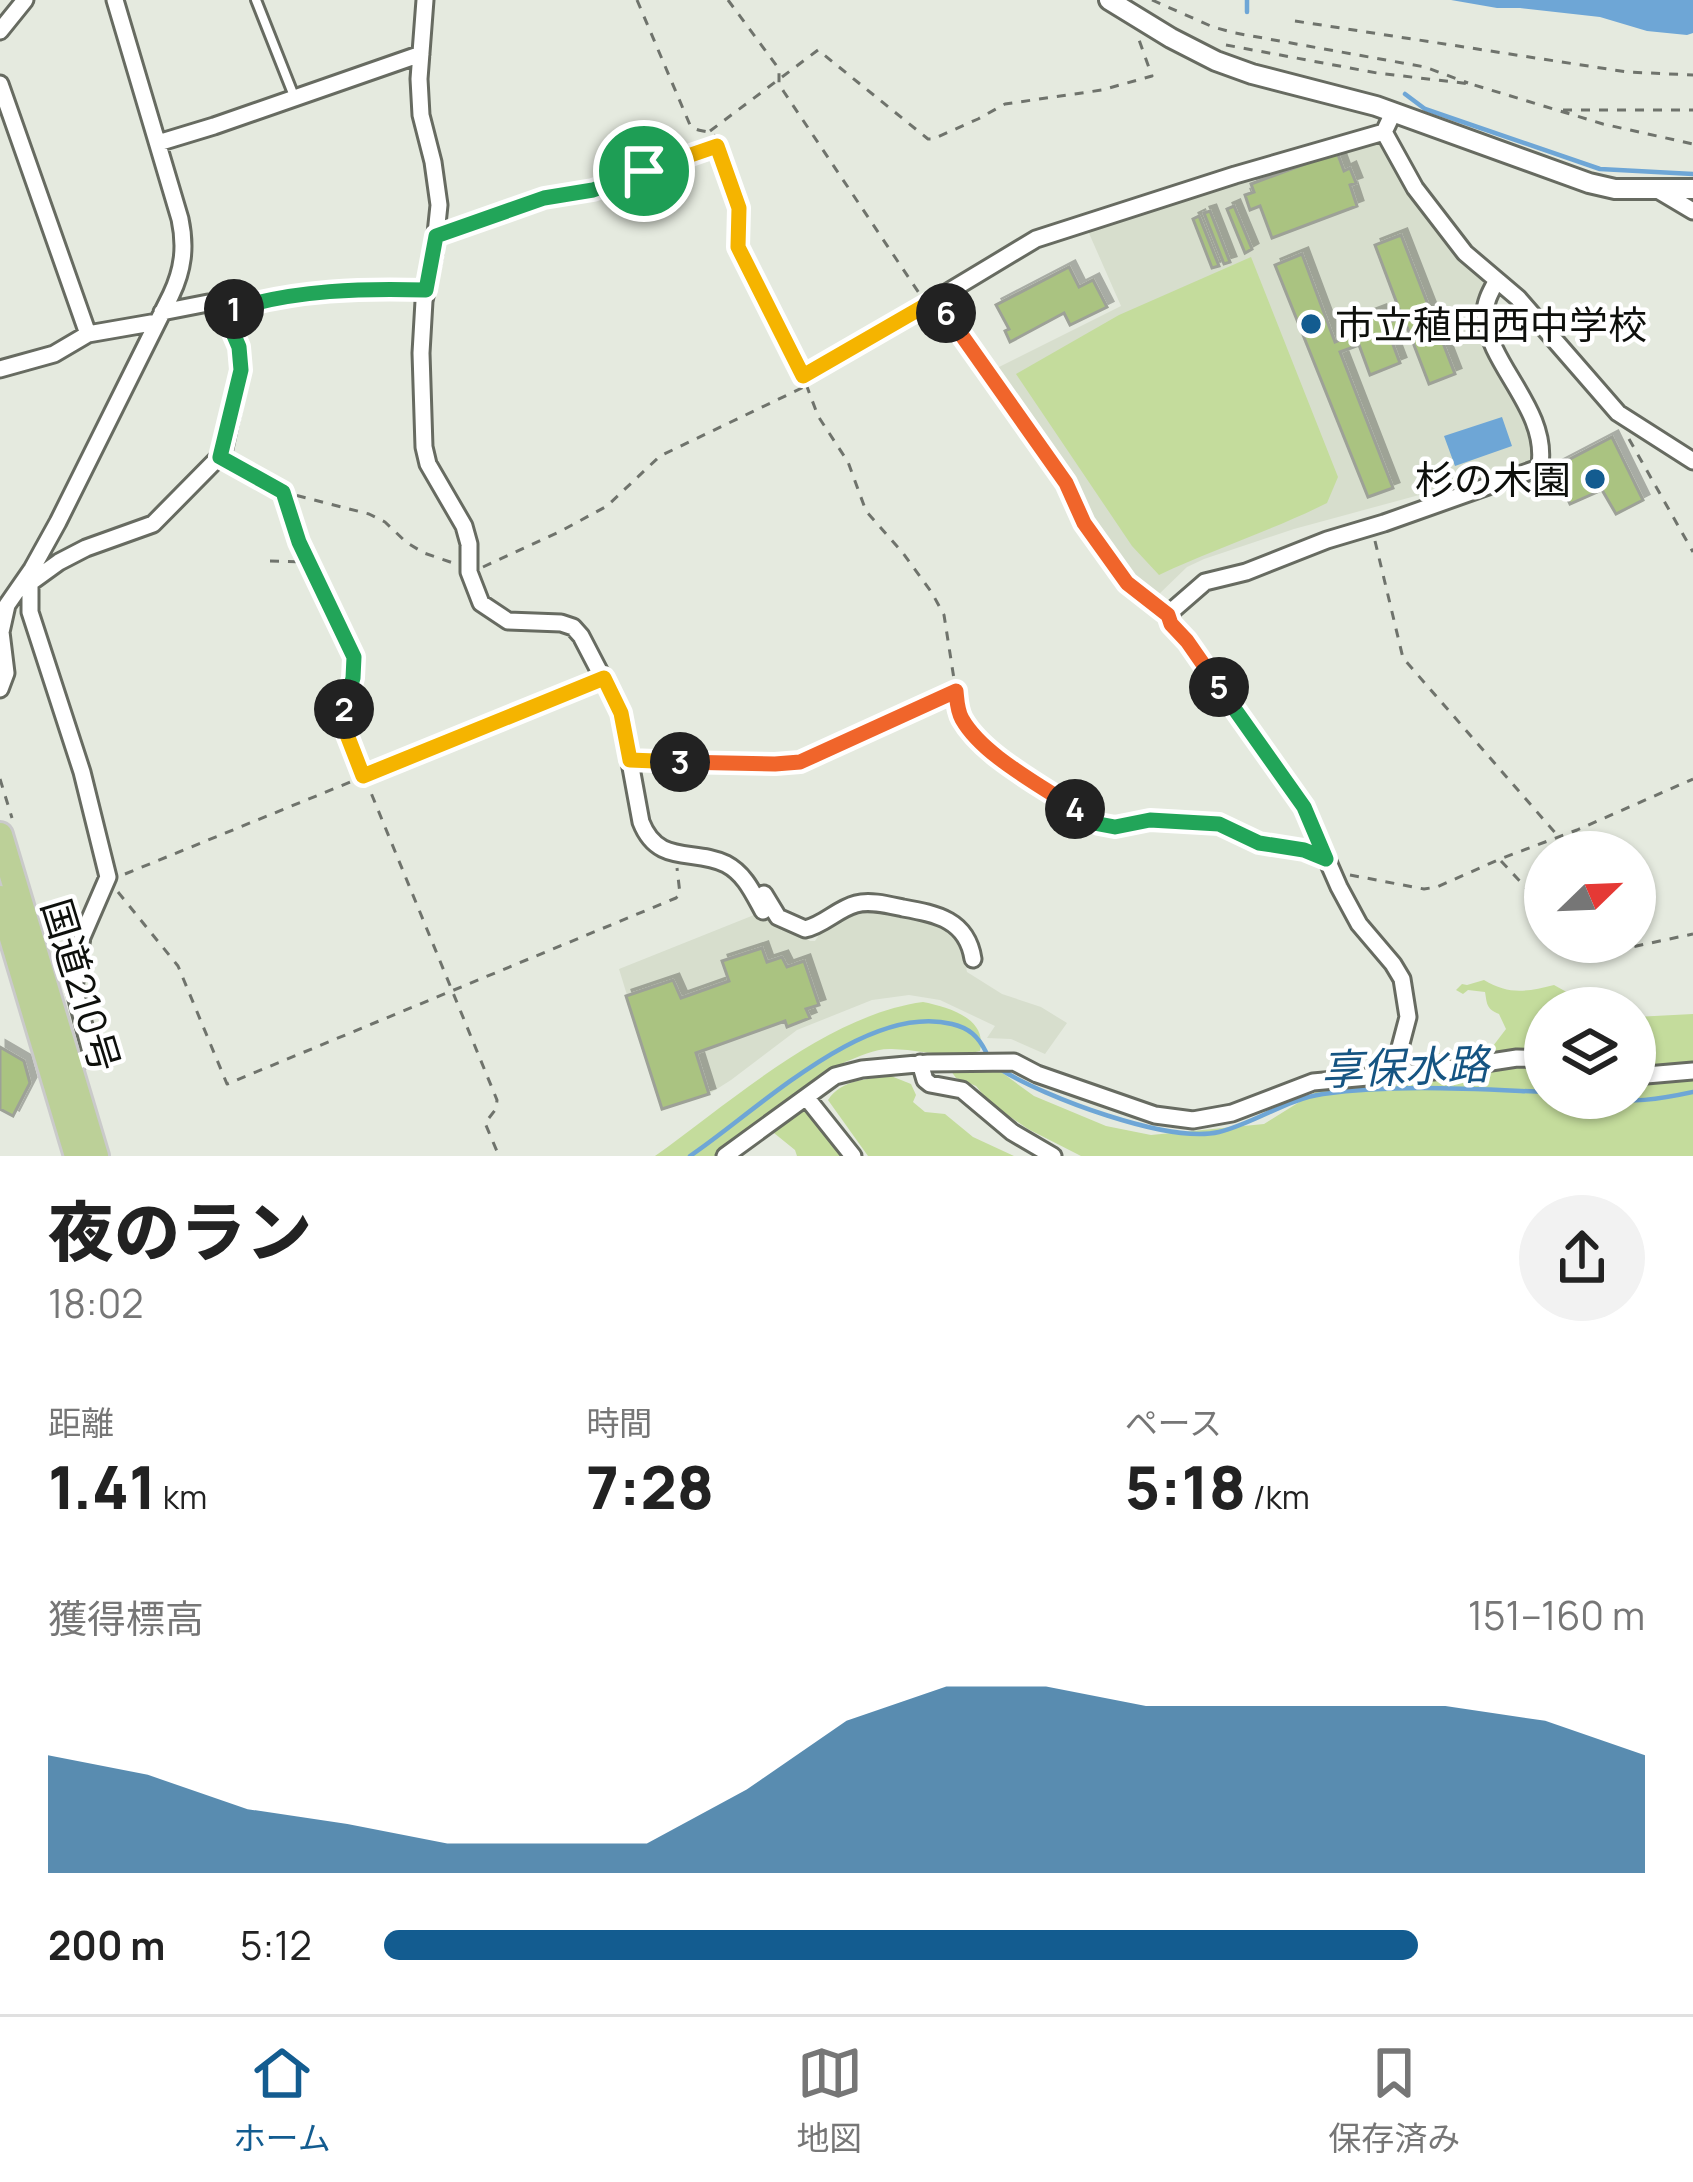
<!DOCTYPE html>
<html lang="ja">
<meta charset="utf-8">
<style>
:root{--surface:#fff;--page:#f2f2f2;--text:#222;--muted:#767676;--line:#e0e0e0;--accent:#135c90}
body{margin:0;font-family:Manrope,"Noto Sans JP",sans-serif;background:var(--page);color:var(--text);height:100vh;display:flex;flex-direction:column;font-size:45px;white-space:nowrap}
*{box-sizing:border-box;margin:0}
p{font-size:39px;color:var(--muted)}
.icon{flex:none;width:66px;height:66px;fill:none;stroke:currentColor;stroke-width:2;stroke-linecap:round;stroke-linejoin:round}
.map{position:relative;height:1156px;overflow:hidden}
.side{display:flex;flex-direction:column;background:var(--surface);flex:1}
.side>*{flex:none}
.needle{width:78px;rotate:67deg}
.buttons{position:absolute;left:1524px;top:831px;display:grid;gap:24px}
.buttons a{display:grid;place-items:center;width:132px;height:132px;border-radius:50%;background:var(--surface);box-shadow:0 3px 9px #0004;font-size:60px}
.pin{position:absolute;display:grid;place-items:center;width:102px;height:102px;color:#fff;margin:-51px;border:6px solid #fff;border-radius:50%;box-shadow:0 3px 12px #0007}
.km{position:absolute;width:60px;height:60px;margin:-30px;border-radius:50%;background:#222;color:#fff;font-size:33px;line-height:60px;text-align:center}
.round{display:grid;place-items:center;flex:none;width:126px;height:126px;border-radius:63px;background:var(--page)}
.headline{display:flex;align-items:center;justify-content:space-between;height:204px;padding:0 48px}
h1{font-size:66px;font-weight:800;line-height:90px}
.metrics{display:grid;grid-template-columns:repeat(3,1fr);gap:18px;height:204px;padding:12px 48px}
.metrics div{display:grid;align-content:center}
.metrics b{font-size:60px;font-weight:800}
.metrics small{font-size:33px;font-weight:400}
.metrics p{font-size:33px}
.chart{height:336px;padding:24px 48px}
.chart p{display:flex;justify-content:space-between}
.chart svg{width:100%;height:216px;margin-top:12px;fill:var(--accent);opacity:.7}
ul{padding:0 48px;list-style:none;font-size:39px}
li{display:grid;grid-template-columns:192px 144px 1fr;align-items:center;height:90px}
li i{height:30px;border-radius:15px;background:var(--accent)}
.tabs{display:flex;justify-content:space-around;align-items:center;height:168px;border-top:3px solid var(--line);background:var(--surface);font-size:33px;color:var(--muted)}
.tabs a{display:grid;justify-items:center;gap:6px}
.tabs .current{color:var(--accent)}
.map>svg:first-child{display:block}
.built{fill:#d7decd}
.green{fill:#c4dc9c}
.water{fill:#6ea6d6}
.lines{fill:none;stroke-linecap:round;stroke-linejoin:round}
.stream{stroke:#6ea6d6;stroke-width:4.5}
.building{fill:#aac381;stroke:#9da197;stroke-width:3;filter:url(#shadow)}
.service-casing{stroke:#676b61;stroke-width:14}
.minor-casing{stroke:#676b61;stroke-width:21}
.tertiary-casing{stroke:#676b61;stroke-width:24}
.trunk-casing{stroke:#cacaca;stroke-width:30}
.path{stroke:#6f736c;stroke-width:3;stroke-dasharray:9 9;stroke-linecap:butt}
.service{stroke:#fff;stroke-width:8}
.minor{stroke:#fff;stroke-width:15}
.tertiary{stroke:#fff;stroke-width:18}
.trunk{stroke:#bcd098;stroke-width:24}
.split-1-casing{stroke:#fff;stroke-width:24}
.split-2-casing{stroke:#fff;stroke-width:24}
.split-3-casing{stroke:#fff;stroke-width:24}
.split-4-casing{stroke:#fff;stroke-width:24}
.split-5-casing{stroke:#fff;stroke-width:24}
.split-6-casing{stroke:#fff;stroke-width:24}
.split-7-casing{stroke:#fff;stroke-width:24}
.split-1{stroke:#22a559;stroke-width:15}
.split-2{stroke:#22a559;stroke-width:15}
.split-3{stroke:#f5b400;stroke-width:15}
.split-4{stroke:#f0652b;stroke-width:15}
.split-5{stroke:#22a559;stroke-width:15}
.split-6{stroke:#f0652b;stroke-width:15}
.split-7{stroke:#f5b400;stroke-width:15}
.poi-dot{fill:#135c90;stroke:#fff;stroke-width:4.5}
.labels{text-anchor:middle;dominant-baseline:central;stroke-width:9;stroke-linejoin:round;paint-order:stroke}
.poi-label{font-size:39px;fill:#0e100c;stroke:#fff;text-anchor:start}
.street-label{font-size:39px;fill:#0e100c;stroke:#fff}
.water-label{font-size:42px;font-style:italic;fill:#155482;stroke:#fff}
</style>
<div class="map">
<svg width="1693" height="1156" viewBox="0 0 1693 1156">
<defs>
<filter id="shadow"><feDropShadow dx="6" dy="-6" stdDeviation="0" flood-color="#0004"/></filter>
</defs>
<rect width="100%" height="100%" fill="#e5eadf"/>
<path class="built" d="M 1378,142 L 1412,198 L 1462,257 L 1489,282 L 1476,314 L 1490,354 L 1527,426 L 1535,456 L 1533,464 L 1294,529 L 1204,559 L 1187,567 L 1156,597 L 1135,582 L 1118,562 L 993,370 L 1121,306 L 1088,231 L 1361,144 Z
M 769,909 L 810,941 L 815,941 L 823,929 L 854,910 L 873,909 L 925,918 L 949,927 L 962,947 L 967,972 L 1002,994 L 1041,1007 L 1067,1023 L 1045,1054 L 1011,1039 L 987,1038 L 995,1026 L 940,1000 L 909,995 L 872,1000 L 797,1030 L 731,1080 L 709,1094 L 662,1109 L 619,969 Z"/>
<path class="green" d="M 1251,257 L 1338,477 L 1327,503 C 1273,530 1214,549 1159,575 L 1132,546 L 1016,374 L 1119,315 Z
M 1484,980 C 1509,995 1526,992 1554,985 L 1590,1005 L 1600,1008 L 1545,1008 L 1545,1098 L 1635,1098 L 1635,1017 L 1693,1014 L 1693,1156 L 1081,1156 L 1028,1129 L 990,1103 L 976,1086 L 956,1078 L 951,1071 L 966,1065 L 990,1064 L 1034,1096 L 1106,1126 L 1151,1135 L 1264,1124 L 1359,1065 L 1390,1065 L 1414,1055 L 1490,1050 L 1506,1029 L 1499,1014 C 1486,1009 1487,1003 1485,992 L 1468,990 L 1463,994 L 1456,990 L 1462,984 L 1467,985 Z
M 923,1002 C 948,1007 988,1018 980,1051 C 950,1059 922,1050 892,1049 C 876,1048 860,1056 845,1062 L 714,1156 L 655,1156 C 732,1101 827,1015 923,1002 Z
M 891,1076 L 911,1084 L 916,1095 L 913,1102 L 925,1112 L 945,1114 L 973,1137 L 1014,1156 L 868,1156 L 828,1100 C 842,1079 868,1079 891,1076 Z
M 801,1111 L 811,1113 L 841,1152 L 841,1156 L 797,1156 L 795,1150 L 774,1133 Z"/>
<path class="water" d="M 1451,0 L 1693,0 L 1693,33 L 1687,35 L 1647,31 L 1600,17 L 1520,8 L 1497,8 Z
M 1502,417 L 1512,446 L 1455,466 L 1444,436 Z"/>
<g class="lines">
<path class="stream" d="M 1247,0 L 1247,12
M 1405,94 L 1425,109 L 1600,169 L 1693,174
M 1000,1069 C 1044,1097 1169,1144 1219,1132 C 1255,1123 1287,1099 1323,1094 C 1396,1084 1472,1089 1545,1092
M 1596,1098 C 1628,1104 1661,1099 1693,1092
M 690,1156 C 757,1111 866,1002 952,1024 C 969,1028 978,1036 986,1052"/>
</g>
<path class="building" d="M 1337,152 L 1344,171 L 1350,168 L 1356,183 L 1350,185 L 1357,206 L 1272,238 L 1260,206 L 1250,210 L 1245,195 L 1254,192 L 1251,184 Z
M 1234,206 L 1252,249 L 1245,253 L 1227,209 Z
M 1210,211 L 1230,262 L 1224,264 L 1204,213 Z
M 1199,216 L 1219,266 L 1212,268 L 1193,219 Z
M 1401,235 L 1455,374 L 1429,384 L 1407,327 L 1389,334 L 1400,363 L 1370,375 L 1359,345 L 1340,352 L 1393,488 L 1368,497 L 1275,265 L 1302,254 L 1335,342 L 1358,333 L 1354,321 L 1380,311 L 1384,324 L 1402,317 L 1375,245 Z
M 1069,267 L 1079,287 L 1093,280 L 1107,307 L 1070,325 L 1064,313 L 1010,342 L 1005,331 L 1009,329 L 996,305 Z
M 1612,437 L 1643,500 L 1616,514 L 1602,490 L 1570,504 L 1553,468 Z
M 762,948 L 767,962 L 782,957 L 787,967 L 804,961 L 819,1005 L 806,1009 L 810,1018 L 787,1027 L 785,1021 L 696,1053 L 709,1094 L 662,1109 L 626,996 L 673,980 L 681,998 L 729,981 L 722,961 Z
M 0,1047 L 24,1061 L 30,1083 L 13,1116 L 0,1109 Z"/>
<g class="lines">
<defs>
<path id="service" d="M 256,0 L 294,96"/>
<path id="minor" d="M 425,0 L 419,79 L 421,115 L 433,162 L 439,205 L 434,253 L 424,301 L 421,353 L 424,447 L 428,464 L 464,526 L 469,544 L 469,572 L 481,603 L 508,621 L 561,623 L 573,627 L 581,636 L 621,713 L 641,822 C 658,866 694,848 726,864 C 745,874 753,893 763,911
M 0,31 L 25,0
M 0,84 L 88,334
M 1393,113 L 1384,132 L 1235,175 L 1036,239 L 933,301 L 941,305 L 1065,483 L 1084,523 L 1127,583 L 1167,615 L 1205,582 L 1246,572 L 1327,540 L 1384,523 L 1536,469 L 1540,465 C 1548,409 1489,366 1485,316 C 1484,303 1491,291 1497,280
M 1384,132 L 1415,188 L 1465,253 L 1518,298 L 1618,413 L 1693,461
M 158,143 L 214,126 L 421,54
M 1656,189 L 1693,211
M 224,312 C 289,291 358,288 426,289
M 0,369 L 54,354 L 88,334 L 157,322
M 26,582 L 30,583 L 59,562 L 86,548 L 153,524 L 223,453 L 241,369 L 239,347 L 229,320 L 221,309 L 208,303 L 162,312
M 30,583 L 30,612 L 82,772 L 108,877 L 82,937 L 74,988 L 91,1052 L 88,1057 L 69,1065
M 1167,615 L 1171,624 L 1195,652 L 1304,807 L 1339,887 L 1359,924 L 1393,964 L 1402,979 L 1408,1017 L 1393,1074
M 0,689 L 6,673 L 1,632 L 7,605 L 32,569 L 58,522 L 171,295 C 183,270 186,247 180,219 L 115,0
M 764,894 L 778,917 L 805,929 C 824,925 837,909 856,904 C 870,900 889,905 903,908 C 937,914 967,920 973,959
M 920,1063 L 925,1080 L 930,1084 L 962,1090 L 1012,1132 L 1053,1156
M 1635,1076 L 1693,1071
M 806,1097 L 853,1156
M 725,1156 L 835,1076 L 862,1069 L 928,1063 L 1014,1062 L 1037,1074 L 1155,1115 L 1193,1120 L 1232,1113 L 1313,1082 L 1433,1071 L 1517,1058 L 1545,1059"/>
<path id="tertiary" d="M 1109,0 L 1171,38 L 1216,61 L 1252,74 L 1376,106 L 1589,183 L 1615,189 L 1693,189"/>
<path id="trunk" d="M 0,835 L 96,1156
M 0,898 L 77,1156"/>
</defs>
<use href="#service" class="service-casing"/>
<use href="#minor" class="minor-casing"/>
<use href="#tertiary" class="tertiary-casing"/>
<use href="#trunk" class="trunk-casing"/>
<path class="path" d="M 637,0 L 690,125 C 697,133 708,129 715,136 L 739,208 L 738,247 L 803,376 L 818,416 L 848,462 L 866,511 L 903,553 L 932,593 L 944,615 L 959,711 L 963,720 L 1003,760 L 1099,823 L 1115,827 L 1150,821 L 1206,821 L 1224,825 L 1259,843 L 1306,851
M 728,0 L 779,69 L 779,84 L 784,92 L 919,293
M 1152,0 L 1213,27 L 1235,33 L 1425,67 L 1468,83
M 1295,21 L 1627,72 L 1693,75
M 1226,45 L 1377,73 L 1471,84 L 1603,124 L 1693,144
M 1563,110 L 1693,110
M 710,131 L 818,50 L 928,139 L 933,139 L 978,119 L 1005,104 L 1102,90 L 1152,76 L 1138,37
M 451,231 L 552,195 L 602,187 L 716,146
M 803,376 L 918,309
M 1629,439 L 1693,552
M 232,465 L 283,492 L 369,514 L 385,522 L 406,542 L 424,553 L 456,564
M 283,492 L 299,542 L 354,657 L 353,678 L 343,716 L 344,727 L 497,1100 L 496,1109 L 485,1123 L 499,1156
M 1375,541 L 1403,658 L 1558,836
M 270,561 L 307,562
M 483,567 L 561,531 L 607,506 L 660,456 L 806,386
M 644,761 L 775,764 L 800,762 L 955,691
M 0,779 L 12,818
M 1501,861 L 1545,908
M 125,874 L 588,685
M 1350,875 L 1424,889 L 1437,887 L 1500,859 L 1577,830 L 1693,779
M 118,892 L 178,966 L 227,1084 L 676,898 L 680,894 L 677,868
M 1584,942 L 1599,952 L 1608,952 L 1693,934"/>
<use href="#service" class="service"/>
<use href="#minor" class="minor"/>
<use href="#tertiary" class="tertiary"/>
<use href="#trunk" class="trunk"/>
</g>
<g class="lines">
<defs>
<path id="split-1" d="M 234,309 C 295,290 363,288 426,290 L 436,236 L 544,198 L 593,190 L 644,171"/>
<path id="split-2" d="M 234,309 L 224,312 L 239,347 L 241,370 L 220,457 L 283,492 L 299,542 L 354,657 L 353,678 L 344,709"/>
<path id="split-3" d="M 344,709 L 344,727 L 363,776 L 604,678 L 621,713 L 630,760 L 680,762"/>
<path id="split-4" d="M 680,762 L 775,764 L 800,762 L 956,691 C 957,700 957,710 962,719 C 983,756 1041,785 1075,809"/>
<path id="split-5" d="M 1075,809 L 1099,824 L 1115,827 L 1150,820 L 1219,824 L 1259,843 L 1304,850 L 1326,859 L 1304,807 L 1219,687"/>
<path id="split-6" d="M 946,313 L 1066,483 L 1084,523 L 1127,583 L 1168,615 L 1171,624 L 1187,641 L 1219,687"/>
<path id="split-7" d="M 644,171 L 717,146 L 739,208 L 738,247 L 803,376 L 933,301 L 940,304 L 946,313"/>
</defs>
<use href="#split-1" class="split-1-casing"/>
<use href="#split-2" class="split-2-casing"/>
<use href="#split-3" class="split-3-casing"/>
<use href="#split-4" class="split-4-casing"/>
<use href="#split-5" class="split-5-casing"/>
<use href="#split-6" class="split-6-casing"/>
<use href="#split-7" class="split-7-casing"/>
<use href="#split-1" class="split-1"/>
<use href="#split-2" class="split-2"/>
<use href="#split-3" class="split-3"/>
<use href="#split-4" class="split-4"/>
<use href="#split-5" class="split-5"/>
<use href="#split-6" class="split-6"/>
<use href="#split-7" class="split-7"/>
</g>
<g class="poi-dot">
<circle cx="1311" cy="324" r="12"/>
<circle cx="1595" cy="479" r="12"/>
</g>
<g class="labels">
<g class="poi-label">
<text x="1335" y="324">市立稙田西中学校</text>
<text x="1571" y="479" text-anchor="end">杉の木園</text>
</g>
<g class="street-label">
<text transform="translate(82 985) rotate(73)">国道210号</text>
</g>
<g class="water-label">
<text transform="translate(1405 1066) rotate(-2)">享保水路</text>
</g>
</g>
</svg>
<div class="buttons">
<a><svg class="needle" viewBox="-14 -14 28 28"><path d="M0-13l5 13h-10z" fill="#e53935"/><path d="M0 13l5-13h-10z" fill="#767676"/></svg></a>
<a><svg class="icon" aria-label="layers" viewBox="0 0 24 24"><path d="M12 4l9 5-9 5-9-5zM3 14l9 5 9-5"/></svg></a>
</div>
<div class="pin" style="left:644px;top:171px;background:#1e9e55"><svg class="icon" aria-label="arrive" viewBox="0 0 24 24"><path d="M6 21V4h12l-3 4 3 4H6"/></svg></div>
<b class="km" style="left:234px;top:309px">1</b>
<b class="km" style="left:344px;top:709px">2</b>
<b class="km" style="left:680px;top:762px">3</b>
<b class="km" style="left:1075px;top:809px">4</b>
<b class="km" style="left:1219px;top:687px">5</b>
<b class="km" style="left:946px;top:313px">6</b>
</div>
<section class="side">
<div class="headline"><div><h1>夜のラン</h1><p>18:02</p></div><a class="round"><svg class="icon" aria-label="share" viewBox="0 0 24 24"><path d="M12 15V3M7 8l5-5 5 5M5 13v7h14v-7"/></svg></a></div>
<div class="metrics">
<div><p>距離</p><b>1.41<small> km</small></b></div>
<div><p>時間</p><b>7:28</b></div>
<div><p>ペース</p><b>5:18<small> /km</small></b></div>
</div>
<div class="chart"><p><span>獲得標高</span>151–160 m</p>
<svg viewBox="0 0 160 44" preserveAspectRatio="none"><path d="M0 44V20L10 24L20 31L30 34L40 38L50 38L60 38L70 27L80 13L90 6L100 6L110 10L120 10L130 10L140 10L150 13L160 20V44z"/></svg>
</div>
<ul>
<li><b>200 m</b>5:12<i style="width:82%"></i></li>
</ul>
</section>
<nav class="tabs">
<a class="current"><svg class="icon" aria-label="home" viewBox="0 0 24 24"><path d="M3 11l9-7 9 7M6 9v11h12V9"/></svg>ホーム</a>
<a><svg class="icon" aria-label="map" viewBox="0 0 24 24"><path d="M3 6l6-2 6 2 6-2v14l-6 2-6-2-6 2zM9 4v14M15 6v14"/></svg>地図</a>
<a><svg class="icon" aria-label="saved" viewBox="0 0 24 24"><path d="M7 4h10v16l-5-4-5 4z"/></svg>保存済み</a>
</nav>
